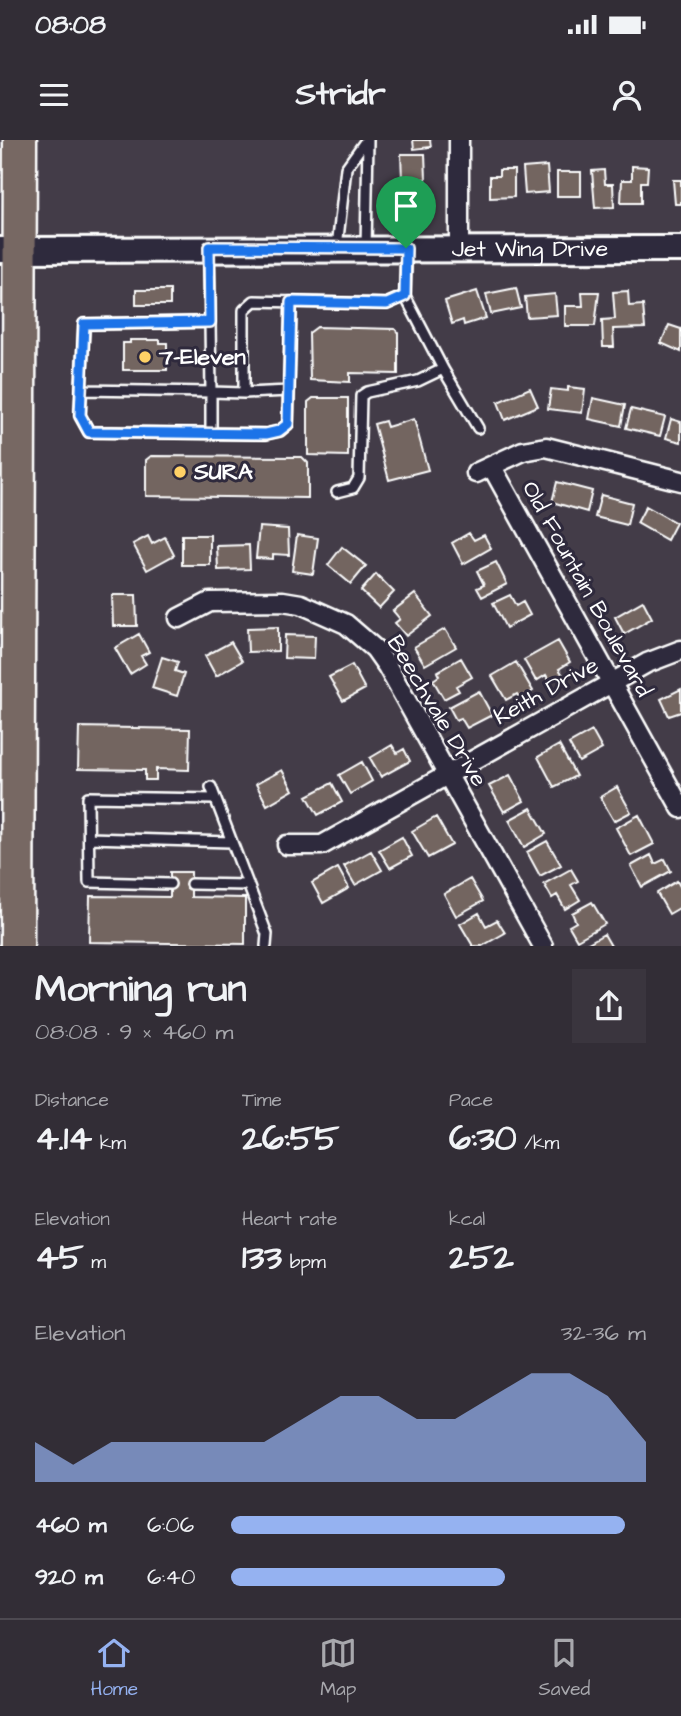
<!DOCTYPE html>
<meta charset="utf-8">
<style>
:root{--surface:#322d36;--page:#3a353e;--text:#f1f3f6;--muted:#a8a8ad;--line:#4d4951;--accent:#95b2f1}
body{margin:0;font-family:"Architects Daughter",sans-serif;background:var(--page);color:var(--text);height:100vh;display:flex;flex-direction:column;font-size:26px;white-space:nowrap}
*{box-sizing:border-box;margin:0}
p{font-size:23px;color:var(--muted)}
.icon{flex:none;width:38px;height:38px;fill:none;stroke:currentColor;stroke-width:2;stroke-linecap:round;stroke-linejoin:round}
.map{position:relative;height:806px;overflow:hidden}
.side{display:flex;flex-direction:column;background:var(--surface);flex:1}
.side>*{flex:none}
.pin{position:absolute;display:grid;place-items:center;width:60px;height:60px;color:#fff;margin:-72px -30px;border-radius:50% 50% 50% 0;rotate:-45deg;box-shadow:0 0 7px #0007}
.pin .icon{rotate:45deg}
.round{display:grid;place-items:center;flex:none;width:74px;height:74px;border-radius:0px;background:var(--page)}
.overview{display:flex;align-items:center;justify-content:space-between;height:119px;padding:0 35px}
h1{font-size:38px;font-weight:800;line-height:52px}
.stats{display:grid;grid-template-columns:repeat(3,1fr);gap:10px;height:119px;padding:7px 35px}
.stats div{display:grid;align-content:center}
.stats b{font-size:35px;font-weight:800}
.stats small{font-size:19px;font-weight:400}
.stats p{font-size:19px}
.chart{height:196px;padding:14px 35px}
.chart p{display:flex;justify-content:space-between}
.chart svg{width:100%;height:126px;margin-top:7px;fill:var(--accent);opacity:.7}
ul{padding:0 35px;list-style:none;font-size:23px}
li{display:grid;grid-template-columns:112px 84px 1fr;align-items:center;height:52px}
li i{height:18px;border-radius:9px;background:var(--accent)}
.status{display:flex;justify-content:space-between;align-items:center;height:49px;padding:0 35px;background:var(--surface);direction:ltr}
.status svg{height:19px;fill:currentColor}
header{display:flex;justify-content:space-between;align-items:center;height:91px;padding:0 35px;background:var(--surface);font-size:32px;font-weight:800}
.menu{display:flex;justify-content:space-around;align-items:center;height:98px;border-top:2px solid var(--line);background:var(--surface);font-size:19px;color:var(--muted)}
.menu a{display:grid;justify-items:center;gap:4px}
.menu .selected{color:var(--accent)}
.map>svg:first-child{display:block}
.building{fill:#736561;stroke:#fff;stroke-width:2}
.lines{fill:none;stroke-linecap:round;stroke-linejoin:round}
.lane-casing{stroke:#fff;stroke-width:14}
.street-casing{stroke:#fff;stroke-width:23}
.secondary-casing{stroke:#fff;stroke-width:30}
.highway-casing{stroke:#fff;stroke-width:37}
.lane{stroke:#2f2a3d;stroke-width:9}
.street{stroke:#2f2a3d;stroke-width:18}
.secondary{stroke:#2f2a3d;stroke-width:24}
.highway{stroke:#776864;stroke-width:32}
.route-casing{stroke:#fff;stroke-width:14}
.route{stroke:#1a73e8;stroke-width:9}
.poi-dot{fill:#ffd166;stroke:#2f2a3d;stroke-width:2.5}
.labels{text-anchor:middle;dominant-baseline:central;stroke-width:6;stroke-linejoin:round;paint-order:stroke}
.street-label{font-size:23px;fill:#fff;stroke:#2f2a3d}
.poi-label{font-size:23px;font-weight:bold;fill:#fff;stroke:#2f2a3d;text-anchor:start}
</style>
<div class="status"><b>08:08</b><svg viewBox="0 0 49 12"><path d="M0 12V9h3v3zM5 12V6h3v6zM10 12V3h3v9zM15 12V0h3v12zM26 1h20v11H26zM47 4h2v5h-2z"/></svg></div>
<header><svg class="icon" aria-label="menu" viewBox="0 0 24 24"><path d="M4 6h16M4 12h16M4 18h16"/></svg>Stridr<svg class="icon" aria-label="person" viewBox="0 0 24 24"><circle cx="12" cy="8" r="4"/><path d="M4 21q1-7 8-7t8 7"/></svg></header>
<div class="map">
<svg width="681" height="806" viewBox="0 0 681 806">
<rect width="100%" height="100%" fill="#433c48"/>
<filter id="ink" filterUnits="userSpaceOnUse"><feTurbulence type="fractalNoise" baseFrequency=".0143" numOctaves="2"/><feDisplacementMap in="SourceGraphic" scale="14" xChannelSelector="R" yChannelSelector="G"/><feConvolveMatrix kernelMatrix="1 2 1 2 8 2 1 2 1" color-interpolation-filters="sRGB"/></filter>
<g filter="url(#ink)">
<path class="building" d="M 413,0 L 430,0 L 431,7 L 414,9 Z
M 401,14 L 425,14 L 426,39 L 402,39 Z
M 547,26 L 549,52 L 525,54 L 523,28 Z
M 632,26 L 648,27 L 647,42 L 641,42 L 641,63 L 621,63 L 622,40 L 632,40 Z
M 499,30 L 514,30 L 514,57 L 490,58 L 490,36 L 499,36 Z
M 604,30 L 605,44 L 613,44 L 614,67 L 595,68 L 592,31 Z
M 557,32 L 581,32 L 581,56 L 557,56 Z
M 673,40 L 681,40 L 681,64 L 675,64 Z
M 400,46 L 424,46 L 424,70 L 401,70 Z
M 516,148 L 521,168 L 491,174 L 486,154 Z
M 136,150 L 170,150 L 170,165 L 136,165 Z
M 477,151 L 486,178 L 464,185 L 463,180 L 452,184 L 445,161 Z
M 628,151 L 629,166 L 643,165 L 645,188 L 613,189 L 614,207 L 603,207 L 602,180 L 615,179 L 613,152 Z
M 582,152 L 599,152 L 595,186 L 565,186 L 565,166 L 583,166 Z
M 555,154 L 557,175 L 527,177 L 525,157 Z
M 669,185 L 681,189 L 681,212 L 661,203 Z
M 317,187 L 395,189 L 398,193 L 398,234 L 350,233 L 350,242 L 310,240 L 309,193 Z
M 130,200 L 160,200 L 160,203 L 167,203 L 167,230 L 123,230 L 123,203 L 130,203 Z
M 568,247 L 585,249 L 582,273 L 548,269 L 551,249 L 568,251 Z
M 530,248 L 538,266 L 505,280 L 498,262 Z
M 313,258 L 348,258 L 348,316 L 308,315 L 308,262 Z
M 593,258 L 625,265 L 621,286 L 589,279 Z
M 631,269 L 665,277 L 660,296 L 626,288 Z
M 414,279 L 428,330 L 389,340 L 374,284 L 385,281 L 387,287 Z
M 671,279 L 681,282 L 681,302 L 666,298 Z
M 151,316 L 302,317 L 308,323 L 308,358 L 146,356 L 146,320 Z
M 557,342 L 592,351 L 587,372 L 552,362 Z
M 601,355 L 632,363 L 627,385 L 595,377 Z
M 646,366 L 676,383 L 667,400 L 637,383 Z
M 259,387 L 288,389 L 289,415 L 273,414 L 273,419 L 256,418 Z
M 469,393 L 474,400 L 484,395 L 491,408 L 463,424 L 452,403 Z
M 182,395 L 210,395 L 210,425 L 182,425 Z
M 297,395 L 318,398 L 313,434 L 292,431 Z
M 148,396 L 152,404 L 165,397 L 174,415 L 147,430 L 133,404 Z
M 249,405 L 250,429 L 218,430 L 217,406 Z
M 342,407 L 366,426 L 351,444 L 328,425 Z
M 496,422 L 507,444 L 482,457 L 477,448 L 484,445 L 477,431 Z
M 376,434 L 394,452 L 379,468 L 361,451 Z
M 415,454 L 432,476 L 406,496 L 395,483 L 400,479 L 393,471 Z
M 112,455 L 136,455 L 137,486 L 113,486 Z
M 510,455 L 516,466 L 523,462 L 530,475 L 506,488 L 493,463 Z
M 643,461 L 652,478 L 624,494 L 615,477 Z
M 278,487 L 278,511 L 248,512 L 247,488 Z
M 445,489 L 456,507 L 425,525 L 414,507 Z
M 139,494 L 149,512 L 141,516 L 146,524 L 130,534 L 115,508 Z
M 285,495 L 315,496 L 314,519 L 284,518 Z
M 558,501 L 570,522 L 559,529 L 563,535 L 550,542 L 546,535 L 536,541 L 524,520 Z
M 231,502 L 242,521 L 216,536 L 205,516 Z
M 162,517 L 178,522 L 175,531 L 184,534 L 177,556 L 152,548 Z
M 461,518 L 472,537 L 456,546 L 459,551 L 444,559 L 433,540 L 439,536 L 437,532 Z
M 516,522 L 533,551 L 520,559 L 517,554 L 506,560 L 492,536 Z
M 352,525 L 365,549 L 343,561 L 329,537 Z
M 681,549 L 681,572 L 669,576 L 661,559 Z
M 479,551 L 492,575 L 467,588 L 461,578 L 456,580 L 449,567 Z
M 79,587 L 190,589 L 189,630 L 156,629 L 156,640 L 145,640 L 145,630 L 78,629 Z
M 592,591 L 602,609 L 579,622 L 569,604 Z
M 392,605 L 397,613 L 404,609 L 410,621 L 381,637 L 370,618 Z
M 559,605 L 576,636 L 554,647 L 538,617 Z
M 362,622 L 372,641 L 350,654 L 339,635 Z
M 282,630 L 293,650 L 267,665 L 256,644 Z
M 510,635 L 524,661 L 504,672 L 489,646 Z
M 332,643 L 342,662 L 318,675 L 307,656 Z
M 617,647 L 631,672 L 614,681 L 600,657 Z
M 531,668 L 546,694 L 524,707 L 509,680 Z
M 639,675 L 654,704 L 631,716 L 616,688 Z
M 436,677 L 452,705 L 428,718 L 412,691 Z
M 402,697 L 412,716 L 390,728 L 379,710 Z
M 547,701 L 561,725 L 540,736 L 527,712 Z
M 371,711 L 382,730 L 355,745 L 344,726 Z
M 651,715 L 655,724 L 665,719 L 671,731 L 642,747 L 631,726 Z
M 338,728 L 349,748 L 323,763 L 312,743 Z
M 571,729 L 578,741 L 571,745 L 580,760 L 565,769 L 557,755 L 552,758 L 544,744 Z
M 170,732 L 191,732 L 191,757 L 245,758 L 245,804 L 89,802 L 90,756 L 170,757 Z
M 470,739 L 483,761 L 456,776 L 444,754 Z
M 677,741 L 681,748 L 681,767 L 669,774 L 657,753 Z
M 592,762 L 605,784 L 577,800 L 569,786 L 576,782 L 572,773 Z
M 479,773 L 486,786 L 497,780 L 505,793 L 482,806 L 473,806 L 460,784 Z
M 604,794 L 611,806 L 583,806 Z"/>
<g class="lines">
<defs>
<path id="lane" d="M 337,107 L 346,28 L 366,0
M 366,108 L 368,0
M 209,112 L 211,252 L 81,250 L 84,184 L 210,182
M 443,229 L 478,288
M 81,250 L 80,276 L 89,292 L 266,294 L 280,291 L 288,284 L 291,162
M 244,253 L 289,251
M 211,293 L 211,252 L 244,253 L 244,170 L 254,161 L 386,164 L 405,156
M 337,352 L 353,348 L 359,338 L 361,256 L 367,252 L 418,241 L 443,229 L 405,156 L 406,113
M 211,647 L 267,794 L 266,806
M 89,698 L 231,702
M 170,744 L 89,742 L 88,657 L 215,659
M 191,744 L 248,745"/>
<path id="street" d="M 459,108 L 459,0
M 492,327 L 681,668
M 476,333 L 523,311 L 546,307 L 681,341
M 179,478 L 210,462 L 283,461 L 301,464 L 346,484 L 375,509 L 387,526 L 543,806
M 287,705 L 322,705 L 647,523 L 681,510"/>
<g id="secondary">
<path id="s1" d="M 0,110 L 681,109"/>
</g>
<path id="highway" d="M 17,806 L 20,0"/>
</defs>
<use href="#lane" class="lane-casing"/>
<use href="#street" class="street-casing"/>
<use href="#secondary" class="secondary-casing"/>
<use href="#highway" class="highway-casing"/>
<use href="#lane" class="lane"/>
<use href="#street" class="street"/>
<use href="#secondary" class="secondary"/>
<use href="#highway" class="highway"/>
</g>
</g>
<g class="lines" filter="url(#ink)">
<defs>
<path id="route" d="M 209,107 L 406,108 L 405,156 L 387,164 L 291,162 L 288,284 L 279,291 L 266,294 L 89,292 L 80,275 L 84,184 L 210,182 Z"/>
</defs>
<use href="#route" class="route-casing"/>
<use href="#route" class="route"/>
</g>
<g class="poi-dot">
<circle cx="145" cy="217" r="7"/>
<circle cx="180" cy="332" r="7"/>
</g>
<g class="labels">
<g class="street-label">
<text stroke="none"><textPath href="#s1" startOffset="530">Jet Wing Drive</textPath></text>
<text transform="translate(587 449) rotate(61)">Old Fountain Boulevard</text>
<text transform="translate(546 551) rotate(-29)">Keith Drive</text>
<text transform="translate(437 571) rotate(59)">Beechvale Drive</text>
</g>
<g class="poi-label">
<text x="159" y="217">7-Eleven</text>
<text x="194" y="332">SURA</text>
</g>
</g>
</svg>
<div class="pin" style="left:406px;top:108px;background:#1e9e55"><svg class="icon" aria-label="arrive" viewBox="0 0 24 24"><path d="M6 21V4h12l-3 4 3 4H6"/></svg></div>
</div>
<section class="side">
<div class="overview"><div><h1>Morning run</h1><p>08:08 · 9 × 460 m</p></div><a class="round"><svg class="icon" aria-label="share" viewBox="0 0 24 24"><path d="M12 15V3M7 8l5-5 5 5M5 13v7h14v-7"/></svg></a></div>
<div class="stats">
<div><p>Distance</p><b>4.14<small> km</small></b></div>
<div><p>Time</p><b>26:55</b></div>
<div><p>Pace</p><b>6:30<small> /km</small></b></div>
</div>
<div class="stats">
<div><p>Elevation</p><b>45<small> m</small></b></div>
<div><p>Heart rate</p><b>133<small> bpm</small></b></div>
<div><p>kcal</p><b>252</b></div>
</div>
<div class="chart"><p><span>Elevation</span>32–36 m</p>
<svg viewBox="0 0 160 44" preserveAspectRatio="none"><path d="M0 44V30L10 38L20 30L30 30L40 30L50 30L60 30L70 22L80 14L90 14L100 22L110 22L120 14L130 6L140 6L150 14L160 30V44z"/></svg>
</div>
<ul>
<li><b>460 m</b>6:06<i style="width:95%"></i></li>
<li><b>920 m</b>6:40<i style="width:66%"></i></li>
</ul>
</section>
<nav class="menu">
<a class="selected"><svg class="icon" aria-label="home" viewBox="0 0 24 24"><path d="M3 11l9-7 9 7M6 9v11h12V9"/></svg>Home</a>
<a><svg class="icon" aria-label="map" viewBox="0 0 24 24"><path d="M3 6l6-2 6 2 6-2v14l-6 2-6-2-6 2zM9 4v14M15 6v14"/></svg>Map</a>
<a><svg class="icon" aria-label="saved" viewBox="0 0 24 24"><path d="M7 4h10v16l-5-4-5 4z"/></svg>Saved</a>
</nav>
